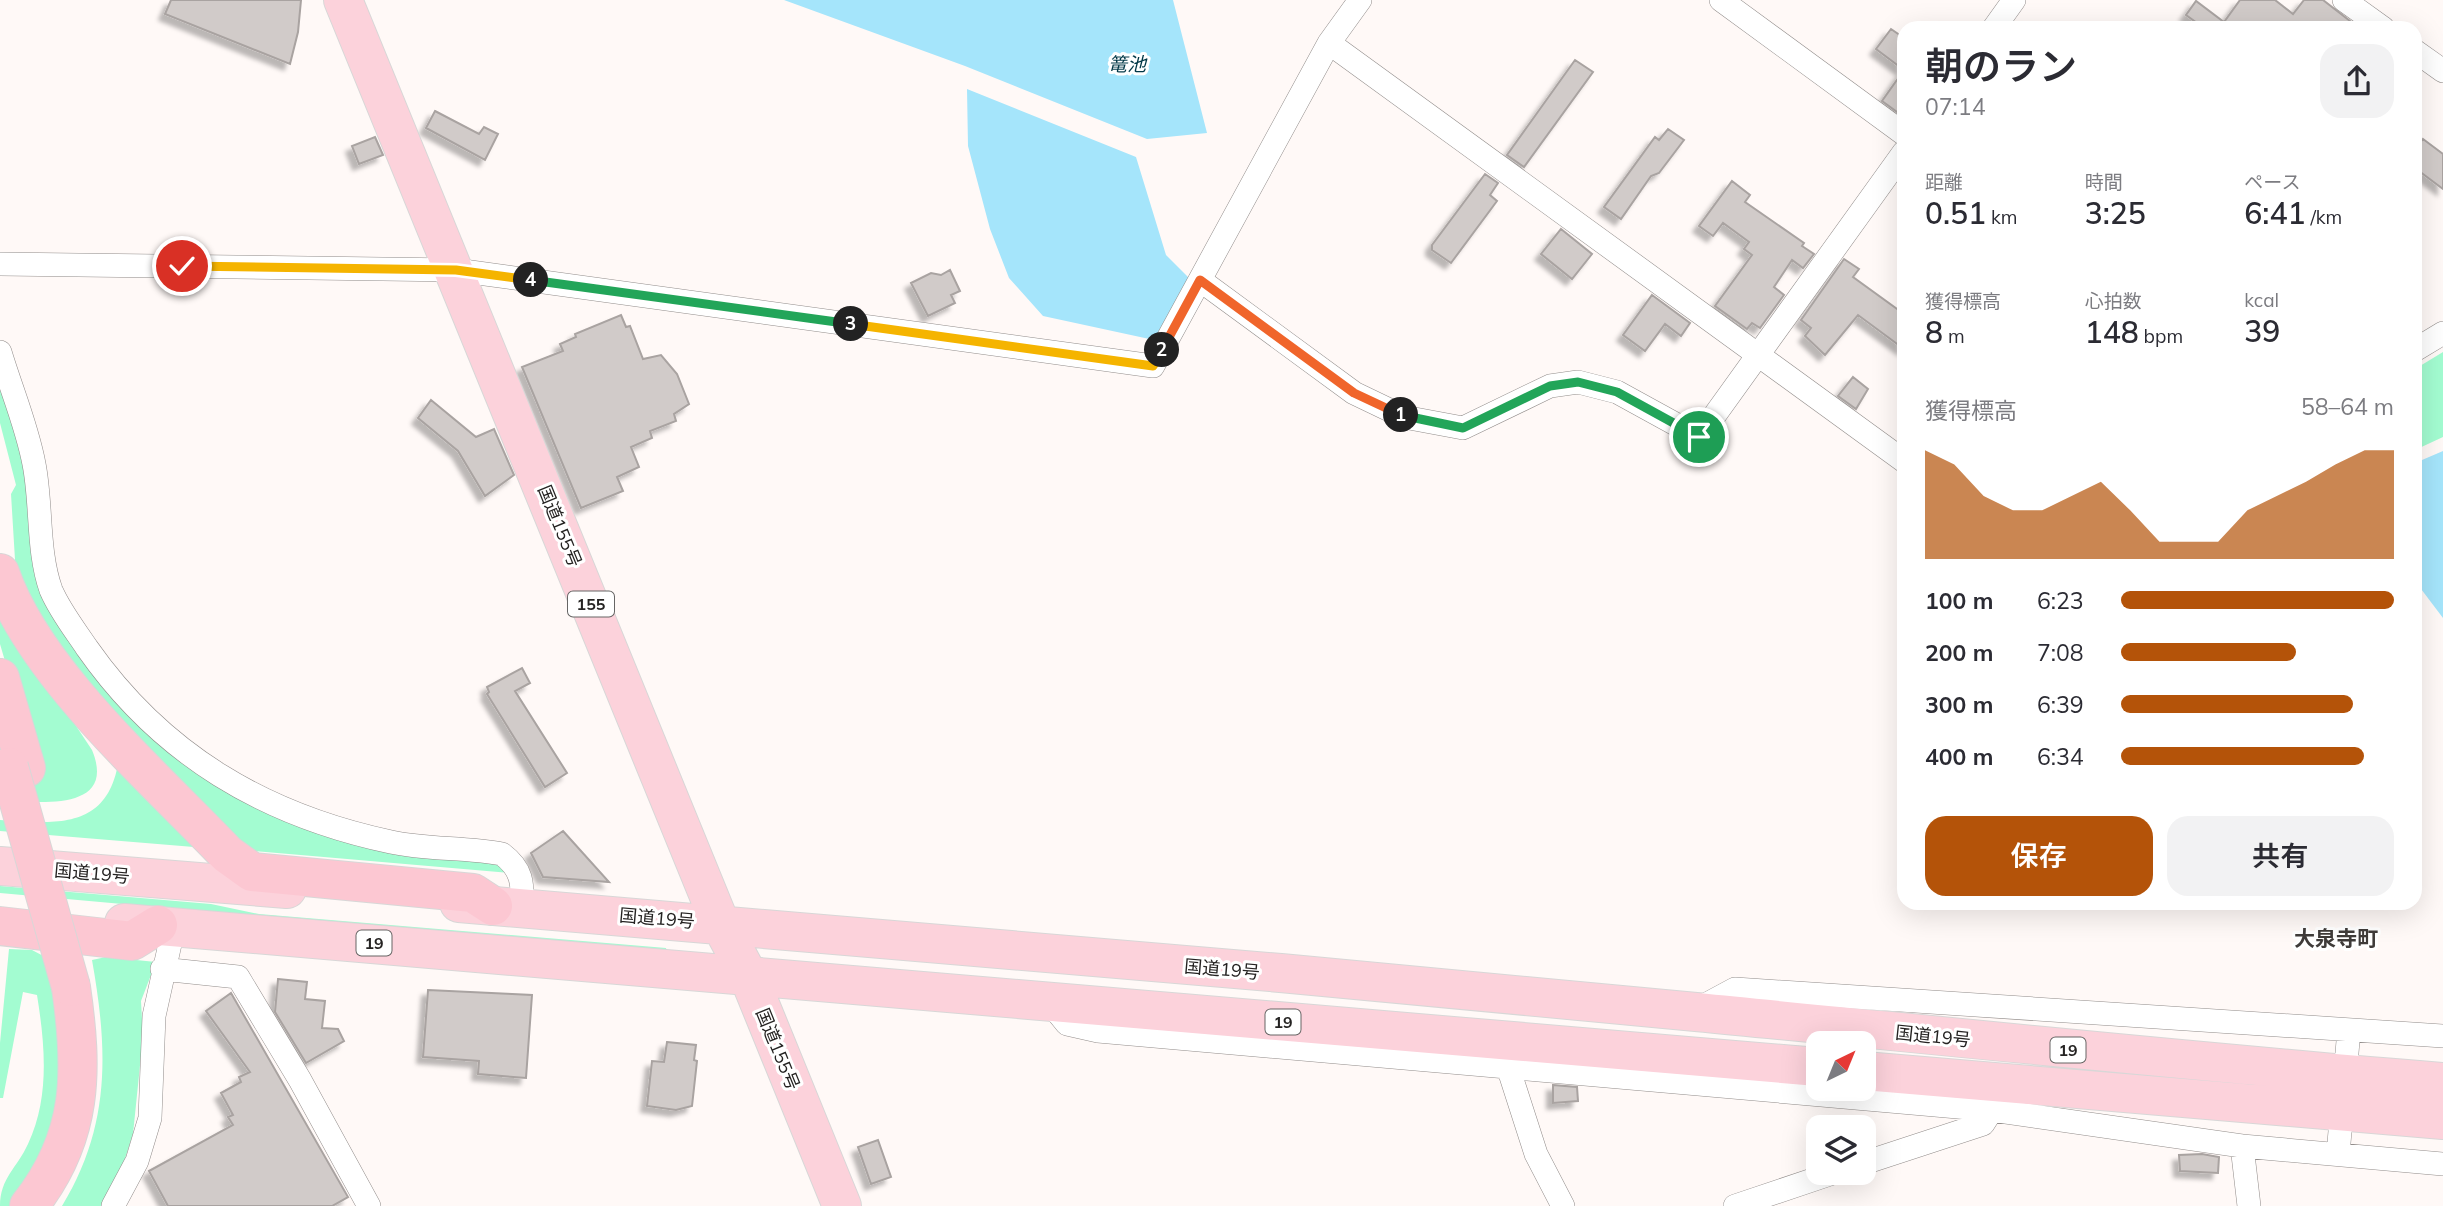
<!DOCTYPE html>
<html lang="ja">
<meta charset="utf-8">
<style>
:root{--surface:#fff;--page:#f2f2f3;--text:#2b2b33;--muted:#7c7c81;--accent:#b45309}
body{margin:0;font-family:Mulish,"Noto Sans JP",sans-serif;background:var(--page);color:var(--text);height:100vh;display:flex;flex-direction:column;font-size:26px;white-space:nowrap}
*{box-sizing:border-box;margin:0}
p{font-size:23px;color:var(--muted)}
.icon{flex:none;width:38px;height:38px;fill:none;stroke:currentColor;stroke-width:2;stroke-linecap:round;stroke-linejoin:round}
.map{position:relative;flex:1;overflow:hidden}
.drawer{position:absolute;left:1897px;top:21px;width:525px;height:889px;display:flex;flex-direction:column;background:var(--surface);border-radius:21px;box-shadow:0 7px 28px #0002}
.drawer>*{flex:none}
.needle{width:46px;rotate:43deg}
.tools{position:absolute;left:1806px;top:1031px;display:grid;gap:14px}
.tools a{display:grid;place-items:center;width:70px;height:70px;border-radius:14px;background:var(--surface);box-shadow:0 7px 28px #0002;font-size:35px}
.pin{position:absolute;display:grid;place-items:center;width:60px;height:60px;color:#fff;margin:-30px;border:4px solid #fff;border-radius:50%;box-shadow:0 2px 7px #0007}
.km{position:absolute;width:35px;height:35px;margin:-18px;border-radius:50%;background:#222;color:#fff;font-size:19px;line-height:35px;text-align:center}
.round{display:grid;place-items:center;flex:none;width:74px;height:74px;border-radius:21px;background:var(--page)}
.summary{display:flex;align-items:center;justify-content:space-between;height:119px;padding:0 28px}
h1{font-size:38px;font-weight:600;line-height:52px}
.metrics{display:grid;grid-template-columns:repeat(3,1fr);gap:10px;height:119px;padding:7px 28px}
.metrics div{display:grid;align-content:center}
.metrics b{font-size:30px;font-weight:600}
.metrics small{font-size:19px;font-weight:400}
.metrics p{font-size:19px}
.chart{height:196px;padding:14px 28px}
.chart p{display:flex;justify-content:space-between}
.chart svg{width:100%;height:126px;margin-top:7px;fill:var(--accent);opacity:.7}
.button{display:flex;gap:14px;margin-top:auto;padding:14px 28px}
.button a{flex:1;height:80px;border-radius:21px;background:var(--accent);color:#fff;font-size:28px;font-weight:600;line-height:80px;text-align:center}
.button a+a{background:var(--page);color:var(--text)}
ul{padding:0 28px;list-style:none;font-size:23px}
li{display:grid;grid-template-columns:112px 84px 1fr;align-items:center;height:52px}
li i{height:18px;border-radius:9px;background:var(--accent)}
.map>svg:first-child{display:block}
.green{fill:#a3fcd1}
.water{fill:#a5e5fb}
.building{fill:#d1cbc9;stroke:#a9a3a1;stroke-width:2;filter:url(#shadow)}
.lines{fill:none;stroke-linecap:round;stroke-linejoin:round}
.minor-casing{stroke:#928d8b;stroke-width:24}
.trunk-casing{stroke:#d8d7d7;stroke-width:40}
.motorway-casing{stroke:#d8d7d7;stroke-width:40}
.minor{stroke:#fff;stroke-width:23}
.trunk{stroke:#fcd2db;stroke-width:38}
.motorway{stroke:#fcc7d2;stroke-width:38}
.motorway-bridge-casing{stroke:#d8d7d7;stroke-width:40;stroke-linecap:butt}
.motorway-bridge{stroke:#fcc7d2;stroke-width:38}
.split-1-casing{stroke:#fff;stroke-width:14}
.split-2-casing{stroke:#fff;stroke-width:14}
.split-3-casing{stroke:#fff;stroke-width:14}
.split-4-casing{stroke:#fff;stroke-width:14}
.split-5-casing{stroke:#fff;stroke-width:14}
.split-1{stroke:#22a559;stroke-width:9}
.split-2{stroke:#f0652b;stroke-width:9}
.split-3{stroke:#f5b400;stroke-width:9}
.split-4{stroke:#22a559;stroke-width:9}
.split-5{stroke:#f5b400;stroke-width:9}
.labels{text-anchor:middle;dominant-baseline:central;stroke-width:6;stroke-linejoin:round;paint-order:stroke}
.shield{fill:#fff;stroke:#666564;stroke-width:2}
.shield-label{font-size:16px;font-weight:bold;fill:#252322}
.street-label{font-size:18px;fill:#252322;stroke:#fff}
.water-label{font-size:19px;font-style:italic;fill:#003746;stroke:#fff}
.quarter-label{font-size:21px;font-weight:bold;fill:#3f3b39;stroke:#fff}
</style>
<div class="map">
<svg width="2443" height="1206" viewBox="0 0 2443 1206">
<defs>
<filter id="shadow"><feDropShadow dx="-6" dy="6" stdDeviation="2" flood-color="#0004"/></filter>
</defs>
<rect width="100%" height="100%" fill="#fff9f7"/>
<path class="green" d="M 2443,352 L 2443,437 L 2415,450 L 2415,369 Z
M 0,376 L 64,625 L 240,798 L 504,862 L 511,873 L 242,850 L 88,688 L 16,576 L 11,494 L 16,485 L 0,423 Z
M 0,605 L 23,646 L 92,750 C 118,813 36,802 0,800 L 17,702 L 0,644 Z
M 119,757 L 206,848 L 0,831 L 0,820 C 57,824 110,830 119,757 Z
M 0,886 L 211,904 L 259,914 L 666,948 L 667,953 L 0,893 Z
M 9,949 L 32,950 L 51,960 L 65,1021 L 61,1115 L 17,1206 L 0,1206 C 0,1178 17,1168 28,1144 C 50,1097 45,1045 37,995 L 23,992 L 3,1098 L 0,1098 L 0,1043 Z
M 106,957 L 156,962 L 141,1001 L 143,1036 L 133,1134 L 122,1168 L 102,1206 L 62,1206 C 111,1125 108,1050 92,960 Z"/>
<path class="water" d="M 784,0 L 1173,0 L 1207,133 L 1147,139 L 965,66 Z
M 967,89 L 1136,157 L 1166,255 L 1191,280 L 1154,340 L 1043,316 L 1009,278 L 990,229 L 968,146 Z
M 2443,451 L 2443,618 L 2415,581 L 2415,463 Z"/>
<path class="building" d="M 171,0 L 301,0 L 298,32 L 290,64 L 165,14 Z
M 2240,0 L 2275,0 L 2293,14 L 2304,0 L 2323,0 L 2359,28 L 2204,28 L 2186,15 L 2196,1 L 2224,22 Z
M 1891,29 L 1904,38 L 1904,70 L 1876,49 Z
M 1575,60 L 1593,72 L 1524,167 L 1507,155 Z
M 1904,70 L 1904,117 L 1882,101 Z
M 435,111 L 479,134 L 484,127 L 498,134 L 485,160 L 426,128 Z
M 1668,129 L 1684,140 L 1659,173 L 1651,176 L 1621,219 L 1604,207 L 1655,137 L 1659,140 Z
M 375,137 L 383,155 L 359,164 L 352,146 Z
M 2423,139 L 2443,154 L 2443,189 L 2415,168 L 2415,149 Z
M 1485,174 L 1498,183 L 1490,195 L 1497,201 L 1451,263 L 1432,250 L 1432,245 Z
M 1732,181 L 1750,195 L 1745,202 L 1804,243 L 1802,246 L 1814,254 L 1803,268 L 1792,260 L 1774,287 L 1784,295 L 1760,328 L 1752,323 L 1747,329 L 1715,306 L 1752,255 L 1744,249 L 1749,242 L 1723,223 L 1713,236 L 1699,226 Z
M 1561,229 L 1592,254 L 1572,279 L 1541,254 Z
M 1844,259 L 1859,269 L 1853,277 L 1904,314 L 1904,349 L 1858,315 L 1825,355 L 1805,336 L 1811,328 L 1801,320 Z
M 950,270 L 960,291 L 951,295 L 955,303 L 928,316 L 911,283 L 931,273 L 941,275 Z
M 1652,295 L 1690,323 L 1681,336 L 1665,324 L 1645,351 L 1623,335 Z
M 621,315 L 626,327 L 630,326 L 643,359 L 661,355 L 677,374 L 689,404 L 674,414 L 676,421 L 650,431 L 652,438 L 631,447 L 639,467 L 617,477 L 623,491 L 581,508 L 522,367 L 563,351 L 560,344 L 576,337 L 575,334 Z
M 1853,377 L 1868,389 L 1856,409 L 1838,396 Z
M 431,400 L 476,437 L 494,429 L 514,475 L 485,496 L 458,451 L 418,418 Z
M 522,668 L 530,683 L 515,691 L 567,773 L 545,787 L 487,694 L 489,692 L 487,687 Z
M 563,831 L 609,882 L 543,877 L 531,853 Z
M 278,979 L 307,982 L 305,999 L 325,1001 L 322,1028 L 338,1029 L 344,1041 L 306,1063 L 275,1012 Z
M 428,990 L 532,995 L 526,1078 L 478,1074 L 479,1061 L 423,1057 Z
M 231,993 L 348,1197 L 332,1206 L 168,1206 L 149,1171 L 233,1125 L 228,1117 L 233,1115 L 221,1093 L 241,1082 L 239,1077 L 250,1072 L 206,1011 Z
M 667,1042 L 696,1045 L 694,1060 L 697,1061 L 692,1106 L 676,1110 L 647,1106 L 652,1061 L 664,1062 Z
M 1553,1085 L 1577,1087 L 1578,1101 L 1553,1103 Z
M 878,1140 L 891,1177 L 871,1184 L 858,1147 Z
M 2202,1154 L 2219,1157 L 2218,1173 L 2180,1171 L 2179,1155 Z"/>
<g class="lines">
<defs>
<path id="minor" d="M 1721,0 L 1904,134
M 2344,0 L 2383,28
M 1994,28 L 2014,0
M 1329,43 L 1904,461
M 2415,51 L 2443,71
M 0,264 L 456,270 L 1153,366 L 1329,43 L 1360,0
M 1200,280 L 1354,393 L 1404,417 L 1463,428 L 1550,386 L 1578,382 L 1617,392 L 1699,437 L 1904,152
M 2415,350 L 2443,333
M 0,352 C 11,389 27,426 34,464 C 42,504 37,551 51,590 C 60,611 75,630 87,648 C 162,755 264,815 391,842 C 428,850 465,847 502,854 C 522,869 523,883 522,907
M 162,969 L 238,977 L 300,1080 L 369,1206
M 1050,1003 L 1067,1024 L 1098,1031 L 1992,1110 L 2242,1146 L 2443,1164
M 1696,1010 L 1735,989 L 2443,1036
M 1508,1067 L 1536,1154 L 1563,1206
M 2242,1146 L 2249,1206
M 2338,1154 L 2349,1030
M 1864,1163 L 1983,1124 L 1992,1110
M 113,1206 L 137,1161 L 150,1118 L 154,1016 L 174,926
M 1735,1206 L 1836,1172"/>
<path id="trunk" d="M 343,0 L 720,923 L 748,975 L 842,1206
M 0,866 L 287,889
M 459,903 C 871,936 1284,972 1696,1012 C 1945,1036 2193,1062 2443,1082
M 124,923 L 1818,1067
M 1864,1071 L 2443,1120"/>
<path id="motorway" d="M 0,573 C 34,673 154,777 227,854 L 252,872 L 473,893 L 493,906
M 0,678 L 26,768
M 0,926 L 132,941 L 158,925
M 29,1206 C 84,1137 83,1070 71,987"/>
</defs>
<use href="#minor" class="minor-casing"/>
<use href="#trunk" class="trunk-casing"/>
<use href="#motorway" class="motorway-casing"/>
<use href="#minor" class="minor"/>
<use href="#trunk" class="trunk"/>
<use href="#motorway" class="motorway"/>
<defs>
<path id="motorway-bridge" d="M 9,767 L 71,987"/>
</defs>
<use href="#motorway-bridge" class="motorway-bridge-casing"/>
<use href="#motorway-bridge" class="motorway-bridge"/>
</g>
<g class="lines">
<defs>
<path id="split-1" d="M 1401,415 L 1463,428 L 1550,386 L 1578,382 L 1617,392 L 1699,437"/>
<path id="split-2" d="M 1162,350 L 1200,280 L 1354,393 L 1401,415"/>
<path id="split-3" d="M 851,324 L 1153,366 L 1162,350"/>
<path id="split-4" d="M 531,280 L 851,324"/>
<path id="split-5" d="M 182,266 L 456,270 L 531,280"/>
</defs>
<use href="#split-1" class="split-1-casing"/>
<use href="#split-2" class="split-2-casing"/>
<use href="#split-3" class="split-3-casing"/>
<use href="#split-4" class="split-4-casing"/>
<use href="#split-5" class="split-5-casing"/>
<use href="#split-1" class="split-1"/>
<use href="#split-2" class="split-2"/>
<use href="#split-3" class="split-3"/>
<use href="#split-4" class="split-4"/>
<use href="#split-5" class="split-5"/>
</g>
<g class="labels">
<g class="shield">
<rect x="568" y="591.5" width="46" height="25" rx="5"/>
<rect x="356.5" y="930.5" width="35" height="25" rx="5"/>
<rect x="1265.5" y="1009.5" width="35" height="25" rx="5"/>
<rect x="2050.5" y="1037.5" width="35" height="25" rx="5"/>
</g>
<g class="shield-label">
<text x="591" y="604">155</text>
<text x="374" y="943">19</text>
<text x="1283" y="1022">19</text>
<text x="2068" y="1050">19</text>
</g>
<g class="street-label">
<text transform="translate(560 526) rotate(68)">国道155号</text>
<text transform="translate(92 873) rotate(5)">国道19号</text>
<text transform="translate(657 918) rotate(5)">国道19号</text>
<text transform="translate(1222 969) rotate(5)">国道19号</text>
<text transform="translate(1933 1036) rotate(6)">国道19号</text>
<text transform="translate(778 1049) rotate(68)">国道155号</text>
</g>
<g class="water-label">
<text x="1127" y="64">篭池</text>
</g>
<g class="quarter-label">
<text x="2336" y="938">大泉寺町</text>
</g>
</g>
</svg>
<div class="tools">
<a><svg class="needle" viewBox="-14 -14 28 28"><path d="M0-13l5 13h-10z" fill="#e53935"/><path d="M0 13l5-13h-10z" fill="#7c7c81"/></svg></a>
<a><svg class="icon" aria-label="layers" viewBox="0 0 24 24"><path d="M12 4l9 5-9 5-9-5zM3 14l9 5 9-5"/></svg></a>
</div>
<div class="pin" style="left:1699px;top:437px;background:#1e9e55"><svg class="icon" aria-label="arrive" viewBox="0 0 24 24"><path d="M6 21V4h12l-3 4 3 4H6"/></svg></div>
<div class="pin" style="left:182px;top:266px;background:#d93025"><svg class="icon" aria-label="check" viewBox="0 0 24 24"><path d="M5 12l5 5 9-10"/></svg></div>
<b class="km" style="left:1401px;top:415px">1</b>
<b class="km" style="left:1162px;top:350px">2</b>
<b class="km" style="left:851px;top:324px">3</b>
<b class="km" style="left:531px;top:280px">4</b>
<section class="drawer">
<div class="summary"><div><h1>朝のラン</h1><p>07:14</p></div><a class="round"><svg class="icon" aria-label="share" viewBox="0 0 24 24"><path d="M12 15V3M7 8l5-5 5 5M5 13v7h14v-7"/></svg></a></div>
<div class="metrics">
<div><p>距離</p><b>0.51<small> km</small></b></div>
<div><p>時間</p><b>3:25</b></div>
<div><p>ペース</p><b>6:41<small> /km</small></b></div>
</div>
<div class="metrics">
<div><p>獲得標高</p><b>8<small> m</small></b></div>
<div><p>心拍数</p><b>148<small> bpm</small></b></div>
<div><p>kcal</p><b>39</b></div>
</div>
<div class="chart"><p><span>獲得標高</span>58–64 m</p>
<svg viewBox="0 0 160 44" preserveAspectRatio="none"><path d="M0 44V6L10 11L20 22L30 27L40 27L50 22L60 17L70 27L80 38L90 38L100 38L110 27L120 22L130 17L140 11L150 6L160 6V44z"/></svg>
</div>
<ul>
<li><b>100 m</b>6:23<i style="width:100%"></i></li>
<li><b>200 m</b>7:08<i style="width:64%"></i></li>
<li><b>300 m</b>6:39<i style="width:85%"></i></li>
<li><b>400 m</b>6:34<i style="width:89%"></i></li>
</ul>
<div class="button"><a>保存</a><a>共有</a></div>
</section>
</div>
